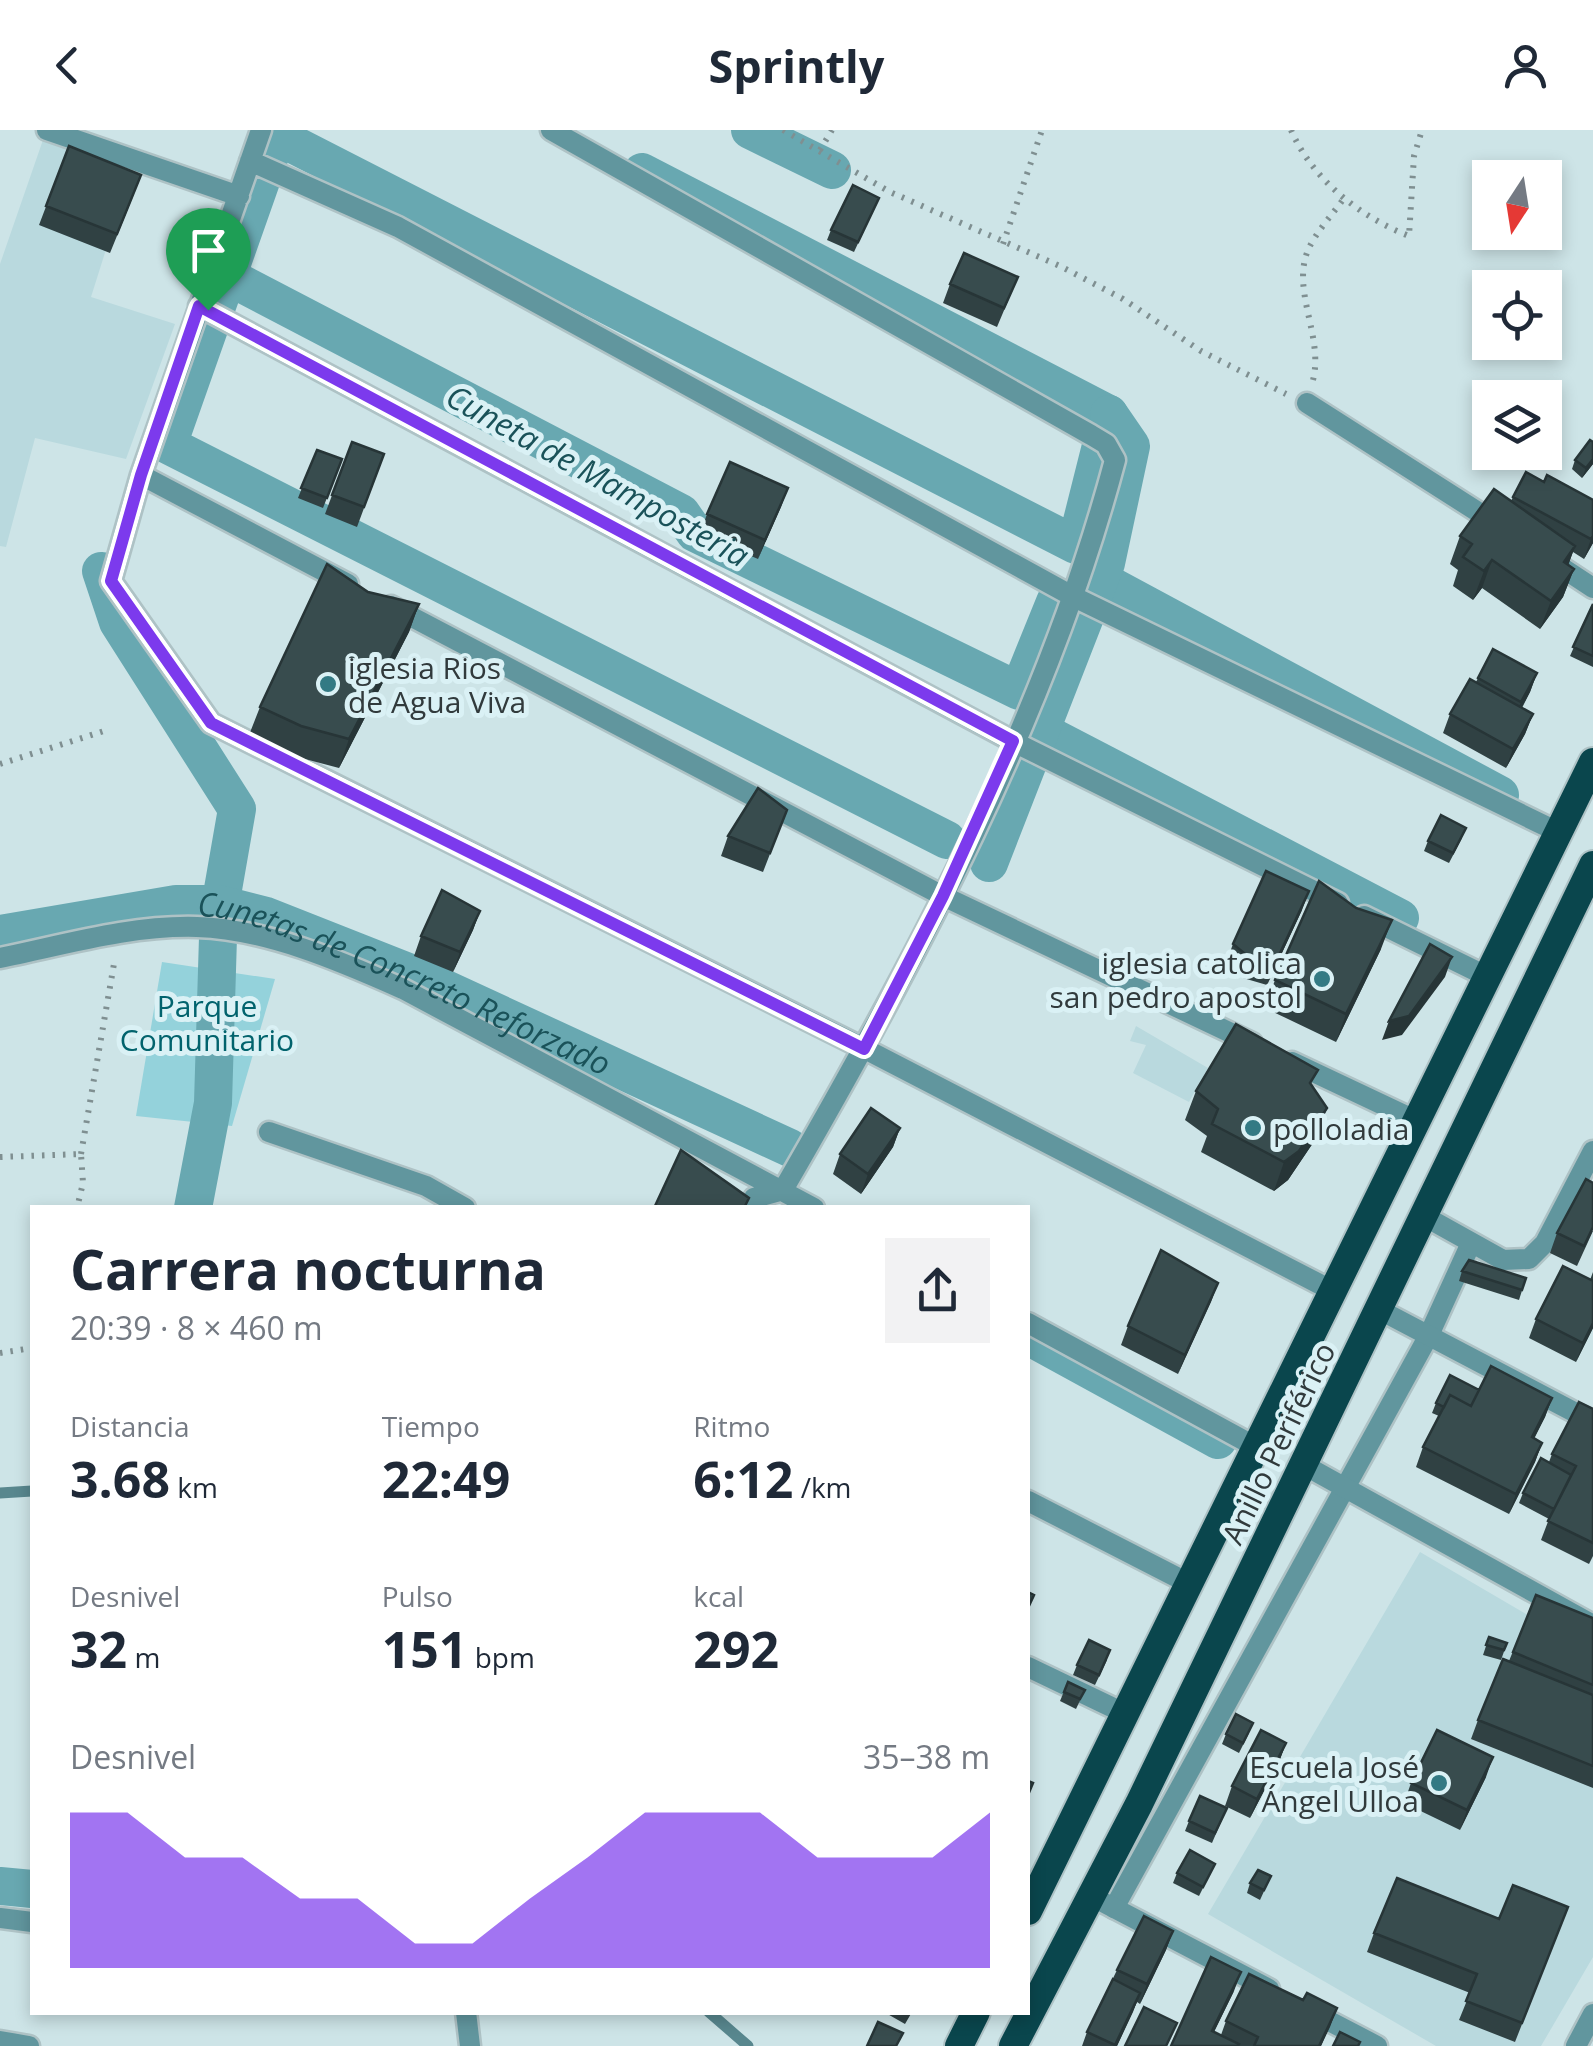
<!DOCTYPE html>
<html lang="es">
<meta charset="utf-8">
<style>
:root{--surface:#fff;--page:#f2f2f3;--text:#1f2937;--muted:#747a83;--accent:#7c3aed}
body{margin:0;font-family:"Open Sans",sans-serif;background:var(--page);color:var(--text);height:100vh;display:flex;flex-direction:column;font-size:38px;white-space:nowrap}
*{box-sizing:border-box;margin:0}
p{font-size:32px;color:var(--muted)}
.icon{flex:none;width:55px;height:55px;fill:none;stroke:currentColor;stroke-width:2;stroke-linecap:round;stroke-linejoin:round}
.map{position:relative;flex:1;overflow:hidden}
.drawer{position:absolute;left:30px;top:1075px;width:1000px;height:810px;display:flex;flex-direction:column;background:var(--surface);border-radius:0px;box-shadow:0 5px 15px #0003}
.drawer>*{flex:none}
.needle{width:65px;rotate:192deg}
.tools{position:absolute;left:1472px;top:30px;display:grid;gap:20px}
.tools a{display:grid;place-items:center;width:90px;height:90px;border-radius:0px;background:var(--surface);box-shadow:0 5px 15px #0003;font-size:50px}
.pin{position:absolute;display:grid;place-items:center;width:85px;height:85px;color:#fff;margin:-102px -42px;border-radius:50% 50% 50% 0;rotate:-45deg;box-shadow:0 0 10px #0007}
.pin .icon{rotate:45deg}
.round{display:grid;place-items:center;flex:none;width:105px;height:105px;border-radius:0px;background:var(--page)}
.overview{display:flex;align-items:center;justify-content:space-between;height:170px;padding:0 40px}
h1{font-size:55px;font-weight:700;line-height:75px}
.metrics{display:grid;grid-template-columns:repeat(3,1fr);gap:15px;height:170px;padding:10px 40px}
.metrics div{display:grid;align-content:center}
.metrics b{font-size:50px;font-weight:700}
.metrics small{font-size:28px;font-weight:400}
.metrics p{font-size:28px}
.chart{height:280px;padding:20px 40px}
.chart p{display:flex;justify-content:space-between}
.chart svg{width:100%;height:180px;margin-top:10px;fill:var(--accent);opacity:.7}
header{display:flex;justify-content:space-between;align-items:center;height:130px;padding:0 40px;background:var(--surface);font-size:45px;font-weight:700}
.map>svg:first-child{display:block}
.built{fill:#b9d9de}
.green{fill:#94d2db}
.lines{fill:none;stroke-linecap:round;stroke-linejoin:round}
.stream{stroke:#58878e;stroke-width:11}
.canal{stroke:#68a8b1;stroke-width:38}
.service-casing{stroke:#aec2c5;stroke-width:25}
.minor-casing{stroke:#aec2c5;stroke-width:25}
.tertiary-casing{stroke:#aec2c5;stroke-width:25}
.trunk-casing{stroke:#aec2c5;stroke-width:32}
.path{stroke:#7f8f91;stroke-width:6;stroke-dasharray:2.5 8;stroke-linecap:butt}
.service{stroke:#61969e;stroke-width:20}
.minor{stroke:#61969e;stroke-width:20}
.tertiary{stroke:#61969e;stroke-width:20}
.trunk{stroke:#0a464d;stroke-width:28}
.wall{fill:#304143}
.shaded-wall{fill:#273537}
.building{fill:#384c4e;stroke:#273537;stroke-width:2.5}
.route-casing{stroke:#fff;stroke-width:20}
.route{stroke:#7c3aed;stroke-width:12}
.poi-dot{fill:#337a84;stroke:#daf1f5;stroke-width:4}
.labels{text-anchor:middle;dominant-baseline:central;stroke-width:10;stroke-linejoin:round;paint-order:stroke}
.poi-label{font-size:30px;fill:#313a3c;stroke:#daf1f5;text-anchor:start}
.park-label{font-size:30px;fill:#02636d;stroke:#daf1f5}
.street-label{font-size:30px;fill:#313a3c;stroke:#daf1f5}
.water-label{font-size:32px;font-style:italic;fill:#1a5259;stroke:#daf1f5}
</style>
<header><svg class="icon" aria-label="back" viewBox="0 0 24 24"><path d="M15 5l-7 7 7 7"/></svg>Sprintly<svg class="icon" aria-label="person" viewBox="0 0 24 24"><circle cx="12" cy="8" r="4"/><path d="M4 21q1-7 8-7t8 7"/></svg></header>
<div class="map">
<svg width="1593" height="1916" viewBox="0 0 1593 1916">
<rect width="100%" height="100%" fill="#cde4e7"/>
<path class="built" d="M 44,7 L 133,34 L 91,167 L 175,194 L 126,329 L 35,308 L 6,417 L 0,416 L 0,134 Z
M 1136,896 L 1208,938 L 1189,972 L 1133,943 L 1146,915 L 1130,911 Z
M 1420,1422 L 1593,1523 L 1593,1827 L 1541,1916 L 1436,1916 L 1208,1784 Z"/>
<path class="green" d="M 162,832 L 275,849 L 232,996 L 136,986 Z"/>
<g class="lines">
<path class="stream" d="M 0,1363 L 32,1361
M 709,1882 L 748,1916"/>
<g class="canal">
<path d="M 279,0 L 168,315 L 947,710"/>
<path d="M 750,0 L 832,40"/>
<path d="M 277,6 L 1076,415 L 1109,284 L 642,42"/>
<path d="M 227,146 L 681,383 L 695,403 L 1019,561 L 1055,472"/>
<path d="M 101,441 L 118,492 L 237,679 L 219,782"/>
<path d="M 1106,453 L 1500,665"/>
<path d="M 1041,601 L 1400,788"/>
<path d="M 989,733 L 1106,433 L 1131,316 L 1109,284"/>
<path id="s1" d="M 0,804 L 176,774 L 219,774 L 266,786 L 413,844 L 790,1018"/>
<path d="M 193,1078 L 213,973 L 218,807"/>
<path d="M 1028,1206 L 1218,1310"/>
<path d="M 0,1756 L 32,1759"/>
</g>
<defs>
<path id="service" d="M 1114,1778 L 1429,1205 L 1471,1113"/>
<path id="minor" d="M 47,0 L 239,66
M 261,0 L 141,345 L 111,451 L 211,593 L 865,919 L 1331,1160
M 551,0 L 1091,305 L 1106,314 L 1115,330 C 1047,586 915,832 783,1060 L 754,1068 L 749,1078
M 250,31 L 398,97 L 1074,467 L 1560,703
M 199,176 L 1022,616 L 1338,773
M 1307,273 L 1500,396
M 141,345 L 348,454
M 1549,429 L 1593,458
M 391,476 L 943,766 L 1252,913
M 1364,786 L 1488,847
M 0,828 C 64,815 131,795 197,797 C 266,799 340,831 403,859 L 814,1078
M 1292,932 L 1417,991
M 269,1002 L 426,1056 L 465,1078
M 1424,1086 L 1503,1130 L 1529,1129 L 1545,1113 L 1593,1021
M 1378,1179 L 1593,1292
M 1028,1193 L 1256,1317
M 1304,1335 L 1593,1495
M 1028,1371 L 1188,1453
M 1028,1537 L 1126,1584
M 0,1788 L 32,1792
M 466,1882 L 470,1916
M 0,1911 L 29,1916"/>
<path id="tertiary" d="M 1093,1767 L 1269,1859
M 1308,1880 L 1377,1916
M 1576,1916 L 1593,1884"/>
<path id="trunk" d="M 1028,1781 L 1593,632
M 959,1916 L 976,1882
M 1013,1916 L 1139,1674 L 1593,735"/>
</defs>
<use href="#service" class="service-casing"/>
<use href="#minor" class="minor-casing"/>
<use href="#tertiary" class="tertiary-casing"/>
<use href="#trunk" class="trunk-casing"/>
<path class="path" d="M 783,0 L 890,62 L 1060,136 L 1123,169 L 1201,221 L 1286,264
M 1291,0 C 1312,49 1360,87 1409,106 L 1414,26 L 1422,0
M 820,20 L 832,0
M 1003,114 L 1042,0
M 1313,250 C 1324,207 1291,161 1308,120 C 1316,102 1333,84 1344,68
M 0,634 L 104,601
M 81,1024 L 115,828
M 0,1027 L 81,1024 L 83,1053 L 77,1078
M 0,1223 L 32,1218"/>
<use href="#service" class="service"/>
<use href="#minor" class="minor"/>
<use href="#tertiary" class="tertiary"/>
<use href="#trunk" class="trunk"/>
</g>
<path class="wall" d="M 69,16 L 134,64 L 110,123 L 39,95 Z
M 879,68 L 854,122 L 827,110 L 831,100 Z
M 1018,147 L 997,197 L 943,173 L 950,154 Z
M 352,312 L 384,324 L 357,397 L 325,384 Z
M 1593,312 L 1593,334 L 1582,348 L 1572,339 L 1575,330 Z
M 317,320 L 342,329 L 323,378 L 298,368 Z
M 1547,345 L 1593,413 L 1584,429 L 1573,422 L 1568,435 L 1574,439 L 1563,467 L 1540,499 L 1482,458 L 1473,470 L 1453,456 L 1458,440 L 1450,434 L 1460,406 L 1511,371 L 1513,367 L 1544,352 Z
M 788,358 L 758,429 L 700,404 L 707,384 Z
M 368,462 L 419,474 L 409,502 L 339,638 L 290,625 L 249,605 L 260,577 Z
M 1593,474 L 1593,537 L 1570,526 Z
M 1537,543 L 1530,562 L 1522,578 L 1533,584 L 1525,604 L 1506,638 L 1443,603 L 1450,584 L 1476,552 L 1478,548 Z
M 787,680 L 763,742 L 721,726 L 728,706 Z
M 1462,708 L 1449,733 L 1424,721 L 1428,711 Z
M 1302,780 L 1267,855 L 1243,848 L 1226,833 L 1233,814 Z
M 480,781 L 473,800 L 453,842 L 414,826 L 421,806 Z
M 1381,819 L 1336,912 L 1265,878 L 1275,850 Z
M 1196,961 L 1317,1007 L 1288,1050 L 1274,1061 L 1201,1022 L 1207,1006 L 1185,990 Z
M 900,998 L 893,1017 L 861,1064 L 833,1044 L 840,1024 Z
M 1593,1101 L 1577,1136 L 1550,1123 L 1557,1103 Z
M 1462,1141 L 1526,1148 L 1519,1170 L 1459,1151 Z
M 1593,1142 L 1593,1198 L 1576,1232 L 1529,1208 L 1536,1189 L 1590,1150 Z
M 1218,1153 L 1178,1244 L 1121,1215 L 1128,1196 Z
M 1479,1260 L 1552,1268 L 1545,1287 L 1534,1308 L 1542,1313 L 1535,1332 L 1509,1384 L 1416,1337 L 1423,1317 L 1439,1286 L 1432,1283 L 1436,1273 Z
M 1593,1279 L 1593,1426 L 1589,1434 L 1541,1410 L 1549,1389 L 1519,1373 L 1523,1363 L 1549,1332 L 1552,1324 Z
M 1536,1465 L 1593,1488 L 1593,1658 L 1471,1609 L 1478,1590 L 1509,1531 Z
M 1489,1507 L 1507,1513 L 1501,1530 L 1483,1525 Z
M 1107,1530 L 1095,1555 L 1073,1545 L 1077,1535 Z
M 1068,1552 L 1085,1560 L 1076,1579 L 1060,1571 Z
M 1249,1603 L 1239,1623 L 1222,1614 L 1226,1604 Z
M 1286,1613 L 1279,1632 L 1250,1688 L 1225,1676 L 1232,1656 Z
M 1486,1647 L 1460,1700 L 1404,1673 L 1411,1653 Z
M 1227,1678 L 1212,1713 L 1185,1701 L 1189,1691 Z
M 1215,1734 L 1199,1766 L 1173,1753 L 1177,1743 Z
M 1271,1746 L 1260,1770 L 1247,1763 L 1250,1753 Z
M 1568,1777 L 1515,1912 L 1459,1890 L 1470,1863 L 1367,1822 L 1374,1803 L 1499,1789 Z
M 1173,1801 L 1166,1820 L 1140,1874 L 1137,1872 L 1117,1916 L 1082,1916 L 1087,1902 L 1117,1840 Z
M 1234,1861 L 1214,1902 L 1221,1905 L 1226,1891 L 1303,1870 L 1337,1878 L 1321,1916 L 1171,1916 Z
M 884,1882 L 912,1882 L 905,1894 Z"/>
<path class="shaded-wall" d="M 1593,329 L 1593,334 L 1582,348 L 1586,338 Z
M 788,358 L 781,377 L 758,429 L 765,410 Z
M 1593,406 L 1593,413 L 1584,429 L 1591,409 Z
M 1575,416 L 1565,444 L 1564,432 Z
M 1492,430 L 1482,458 L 1473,470 L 1484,441 Z
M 1574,439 L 1563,467 L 1540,499 L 1551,471 Z
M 419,474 L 409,502 L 339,638 L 349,609 Z
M 1537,543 L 1530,562 L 1514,591 L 1521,572 Z
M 1533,584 L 1525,604 L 1506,638 L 1513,619 Z
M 1309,761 L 1302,780 L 1267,855 L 1274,836 Z
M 480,781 L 473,800 L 453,842 L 460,822 Z
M 1392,790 L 1381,819 L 1336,912 L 1346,884 Z
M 1452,827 L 1445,847 L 1402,905 L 1382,910 L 1389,891 Z
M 1327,978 L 1317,1007 L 1288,1050 L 1274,1061 L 1284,1032 Z
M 900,998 L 893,1017 L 861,1064 L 868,1044 Z
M 1218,1153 L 1211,1172 L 1178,1244 L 1185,1225 Z
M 1593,1193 L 1593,1198 L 1576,1232 L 1583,1213 Z
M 1552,1268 L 1545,1287 L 1525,1327 L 1532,1307 Z
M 1542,1313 L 1535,1332 L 1509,1384 L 1516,1364 Z
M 1286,1613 L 1279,1632 L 1250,1688 L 1257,1669 Z
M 1493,1627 L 1486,1647 L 1460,1700 L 1467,1680 Z
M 1173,1801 L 1166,1820 L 1140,1874 L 1147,1854 Z
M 1241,1842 L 1234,1861 L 1207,1916 L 1212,1901 Z
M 1140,1863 L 1133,1882 L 1117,1916 L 1115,1916 Z
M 1337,1878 L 1330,1897 L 1321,1916 L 1319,1916 Z"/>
<path class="building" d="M 69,16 L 141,45 L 117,104 L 46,76 Z
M 853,55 L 879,68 L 858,112 L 831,100 Z
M 964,123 L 1018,147 L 1004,178 L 950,154 Z
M 1590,310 L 1593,312 L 1593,329 L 1586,338 L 1575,330 Z
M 352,312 L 384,324 L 364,377 L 332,365 Z
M 317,320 L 342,329 L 327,368 L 301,358 Z
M 730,332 L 788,358 L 765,410 L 707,384 Z
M 1526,342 L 1544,352 L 1547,345 L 1593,370 L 1593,406 L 1591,409 L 1513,367 Z
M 1494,359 L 1575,416 L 1564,432 L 1574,439 L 1551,471 L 1492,430 L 1484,441 L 1463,427 L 1472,414 L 1460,406 Z
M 327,434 L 368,462 L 419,474 L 349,609 L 301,596 L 260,577 Z
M 1593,474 L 1593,526 L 1573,517 Z
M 1493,519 L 1537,543 L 1521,572 L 1478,548 Z
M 1470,549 L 1533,584 L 1513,619 L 1450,584 Z
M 758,658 L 787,680 L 770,723 L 728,706 Z
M 1441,685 L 1466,698 L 1453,723 L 1428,711 Z
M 1266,741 L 1309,761 L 1274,836 L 1250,828 L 1233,814 Z
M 1319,751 L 1356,778 L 1392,790 L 1346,884 L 1275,850 Z
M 442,760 L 480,781 L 460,822 L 421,806 Z
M 1430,814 L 1452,827 L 1409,886 L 1389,891 Z
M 1236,894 L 1318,940 L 1310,953 L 1327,978 L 1299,1021 L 1284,1032 L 1212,994 L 1218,979 L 1196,961 Z
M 871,978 L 900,998 L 868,1044 L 840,1024 Z
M 681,1020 L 749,1068 L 744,1078 L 658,1078 L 655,1076 Z
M 1586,1049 L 1593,1053 L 1593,1097 L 1584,1116 L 1557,1103 Z
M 1161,1120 L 1218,1153 L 1185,1225 L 1128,1196 Z
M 1469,1130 L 1526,1148 L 1522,1160 L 1462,1141 Z
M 1563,1136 L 1593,1151 L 1593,1193 L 1583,1213 L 1536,1189 Z
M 1491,1236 L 1552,1268 L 1532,1307 L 1542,1313 L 1516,1364 L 1423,1317 L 1450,1265 L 1471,1276 Z
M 1450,1245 L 1479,1260 L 1471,1276 L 1450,1265 L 1444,1277 L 1436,1273 Z
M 1579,1272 L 1593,1279 L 1593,1413 L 1548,1391 L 1576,1336 L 1552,1324 Z
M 1541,1328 L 1571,1345 L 1554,1379 L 1523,1363 Z
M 1028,1462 L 1034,1465 L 1028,1478 Z
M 1536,1465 L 1593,1488 L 1593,1555 L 1513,1522 Z
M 1489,1507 L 1507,1513 L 1504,1520 L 1486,1515 Z
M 1089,1510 L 1110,1520 L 1099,1545 L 1077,1535 Z
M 1503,1529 L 1593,1565 L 1593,1636 L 1478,1590 Z
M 1068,1552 L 1085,1560 L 1080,1569 L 1064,1562 Z
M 1236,1584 L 1253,1593 L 1243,1613 L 1226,1604 Z
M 1261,1600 L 1286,1613 L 1257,1669 L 1232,1656 Z
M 1437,1600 L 1493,1627 L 1467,1680 L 1411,1653 Z
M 1028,1651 L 1033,1653 L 1028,1665 Z
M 1200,1666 L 1227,1678 L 1215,1703 L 1189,1691 Z
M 1190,1720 L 1215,1734 L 1203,1757 L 1177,1743 Z
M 1258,1740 L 1271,1746 L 1264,1760 L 1250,1753 Z
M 1397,1748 L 1499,1789 L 1513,1755 L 1568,1777 L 1522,1893 L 1466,1871 L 1477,1844 L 1374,1803 Z
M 1144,1786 L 1173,1801 L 1147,1854 L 1117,1840 Z
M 1211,1827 L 1241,1842 L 1212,1901 L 1239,1914 L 1238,1916 L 1171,1916 Z
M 1249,1844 L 1303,1870 L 1307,1863 L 1337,1878 L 1319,1916 L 1254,1916 L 1258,1907 L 1226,1891 Z
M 1113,1849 L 1140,1863 L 1115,1915 L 1087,1902 Z
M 1144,1877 L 1177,1893 L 1166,1916 L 1125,1916 Z
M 878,1892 L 903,1903 L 896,1916 L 867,1916 Z
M 1340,1902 L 1360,1912 L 1358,1916 L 1333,1916 Z"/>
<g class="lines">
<defs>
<path id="route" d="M 199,176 L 1013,611 L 943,766 L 864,919 L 211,593 L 111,451 L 141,345 Z"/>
</defs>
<use href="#route" class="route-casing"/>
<use href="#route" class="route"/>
</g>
<g class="poi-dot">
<circle cx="328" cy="554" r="10"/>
<circle cx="1322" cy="849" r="10"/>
<circle cx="1253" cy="998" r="10"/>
<circle cx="1439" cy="1653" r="10"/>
</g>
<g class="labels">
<g class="poi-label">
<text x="348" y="537">iglesia Rios<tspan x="348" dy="34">de Agua Viva</tspan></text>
<text x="1302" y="832" text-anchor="end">iglesia catolica<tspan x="1302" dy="34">san pedro apostol</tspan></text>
<text x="1273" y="998">polloladia</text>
<text x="1419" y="1636" text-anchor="end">Escuela José<tspan x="1419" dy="34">Ángel Ulloa</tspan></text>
</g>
<g class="park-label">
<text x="207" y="875">Parque<tspan x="207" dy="34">Comunitario</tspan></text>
</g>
<g class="street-label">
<text transform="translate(1278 1313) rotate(-64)">Anillo Periférico</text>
</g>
<g class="water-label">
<text transform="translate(598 345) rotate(29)">Cuneta de Mamposteria</text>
<text stroke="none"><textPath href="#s1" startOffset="422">Cunetas de Concreto Reforzado</textPath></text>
</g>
</g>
</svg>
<div class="tools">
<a><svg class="needle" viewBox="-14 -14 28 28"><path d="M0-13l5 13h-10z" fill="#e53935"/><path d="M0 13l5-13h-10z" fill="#747a83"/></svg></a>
<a><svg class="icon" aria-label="locate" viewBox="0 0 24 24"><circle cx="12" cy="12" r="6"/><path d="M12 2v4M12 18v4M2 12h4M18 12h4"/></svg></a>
<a><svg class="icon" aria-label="layers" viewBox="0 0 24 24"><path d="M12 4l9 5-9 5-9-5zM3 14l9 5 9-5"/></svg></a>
</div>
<div class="pin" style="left:208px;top:180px;background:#1e9e55"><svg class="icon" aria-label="arrive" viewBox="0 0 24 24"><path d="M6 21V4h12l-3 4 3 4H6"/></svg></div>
<section class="drawer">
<div class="overview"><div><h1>Carrera nocturna</h1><p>20:39 · 8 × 460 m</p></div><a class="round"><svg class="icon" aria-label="share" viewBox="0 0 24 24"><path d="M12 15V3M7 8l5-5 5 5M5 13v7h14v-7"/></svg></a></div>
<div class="metrics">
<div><p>Distancia</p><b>3.68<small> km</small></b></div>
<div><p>Tiempo</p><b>22:49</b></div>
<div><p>Ritmo</p><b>6:12<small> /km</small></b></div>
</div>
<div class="metrics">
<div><p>Desnivel</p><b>32<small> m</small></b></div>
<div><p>Pulso</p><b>151<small> bpm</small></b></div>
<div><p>kcal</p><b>292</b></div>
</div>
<div class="chart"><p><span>Desnivel</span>35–38 m</p>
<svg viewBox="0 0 160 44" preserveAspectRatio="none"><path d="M0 44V6L10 6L20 17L30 17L40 27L50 27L60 38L70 38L80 27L90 17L100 6L110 6L120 6L130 17L140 17L150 17L160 6V44z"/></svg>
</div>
</section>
</div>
